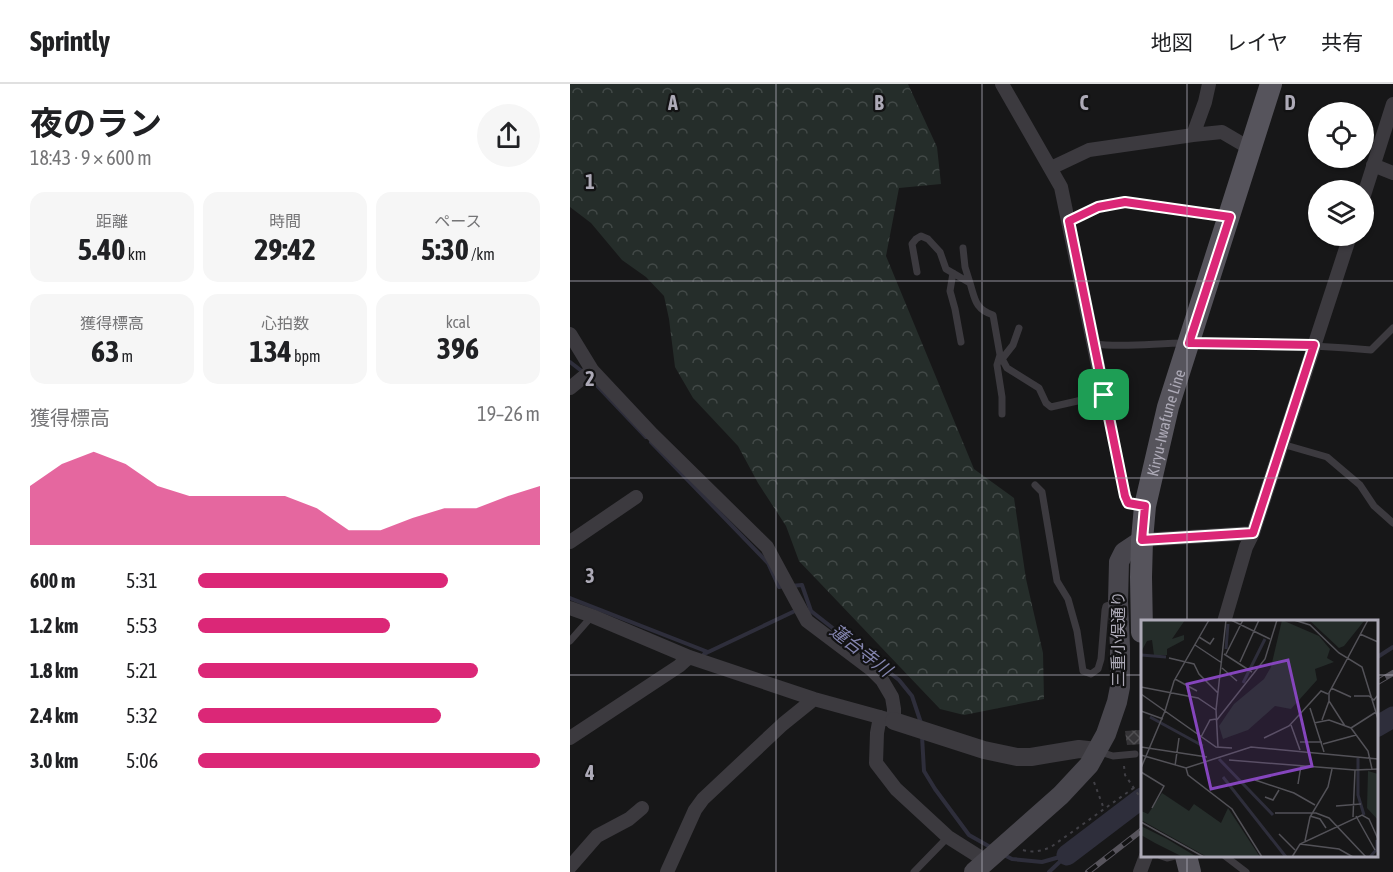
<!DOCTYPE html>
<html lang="ja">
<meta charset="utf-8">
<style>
:root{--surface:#fff;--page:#f6f6f6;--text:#202124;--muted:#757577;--line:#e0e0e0;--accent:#db2777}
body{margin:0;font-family:"Asap Condensed","Noto Sans JP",sans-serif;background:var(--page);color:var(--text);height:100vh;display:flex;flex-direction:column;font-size:22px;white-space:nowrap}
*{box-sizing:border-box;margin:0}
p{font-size:20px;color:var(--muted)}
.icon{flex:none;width:33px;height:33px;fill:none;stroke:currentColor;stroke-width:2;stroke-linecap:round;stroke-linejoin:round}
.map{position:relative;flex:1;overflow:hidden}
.side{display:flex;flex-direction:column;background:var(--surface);width:570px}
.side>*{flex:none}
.controls{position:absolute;left:738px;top:18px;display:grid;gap:12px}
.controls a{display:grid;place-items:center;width:66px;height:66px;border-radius:50%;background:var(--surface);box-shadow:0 2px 4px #0004;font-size:30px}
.pin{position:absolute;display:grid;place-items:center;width:51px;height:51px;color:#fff;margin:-26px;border-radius:12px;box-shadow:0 3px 9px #0006}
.round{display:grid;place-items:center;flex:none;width:63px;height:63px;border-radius:32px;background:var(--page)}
.summary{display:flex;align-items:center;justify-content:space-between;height:102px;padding:0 30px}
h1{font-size:33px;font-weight:700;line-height:45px}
.stats{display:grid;grid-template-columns:repeat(3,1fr);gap:9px;height:102px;padding:6px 30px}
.stats div{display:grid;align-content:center;border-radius:15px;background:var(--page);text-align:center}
.stats b{font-size:30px;font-weight:700}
.stats small{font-size:16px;font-weight:400}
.stats p{font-size:16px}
.chart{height:168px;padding:12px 30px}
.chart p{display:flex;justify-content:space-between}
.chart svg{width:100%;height:108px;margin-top:6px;fill:var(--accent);opacity:.7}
ul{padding:0 30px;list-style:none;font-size:20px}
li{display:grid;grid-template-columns:96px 72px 1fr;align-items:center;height:45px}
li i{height:15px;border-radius:8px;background:var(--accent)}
header{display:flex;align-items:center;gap:36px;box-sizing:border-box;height:84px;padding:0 30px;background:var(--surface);border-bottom:2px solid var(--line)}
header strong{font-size:28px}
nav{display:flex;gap:33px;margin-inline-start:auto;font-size:21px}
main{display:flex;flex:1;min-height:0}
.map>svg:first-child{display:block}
.forest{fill:url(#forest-crowns)}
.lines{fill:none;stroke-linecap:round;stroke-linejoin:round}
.stream{stroke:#2e2e3b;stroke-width:4}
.river{stroke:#2e2e3b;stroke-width:21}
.building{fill:url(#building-cross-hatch)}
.path{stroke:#414046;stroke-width:2;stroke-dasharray:3 4.5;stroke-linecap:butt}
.service{stroke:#3c3a3f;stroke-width:7}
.minor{stroke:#3c3a3f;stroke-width:14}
.tertiary{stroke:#3c3a3f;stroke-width:18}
.secondary{stroke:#48464d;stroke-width:20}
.primary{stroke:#56545c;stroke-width:22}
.rail-casing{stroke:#57545c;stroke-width:6}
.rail{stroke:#121213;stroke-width:4;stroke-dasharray:11;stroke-linecap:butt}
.route-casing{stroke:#fff;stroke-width:12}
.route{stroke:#db2777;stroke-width:8}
.grid{fill:none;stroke:#adaab7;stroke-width:1.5;stroke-opacity:0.55}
.labels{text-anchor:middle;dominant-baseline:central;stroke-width:4.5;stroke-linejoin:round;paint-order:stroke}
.street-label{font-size:16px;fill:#adaab7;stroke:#121213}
.water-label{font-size:18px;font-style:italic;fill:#8485af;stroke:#121213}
.inset-river{fill:none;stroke:#2e2e3b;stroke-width:3}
.inset-road{fill:none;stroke:#535258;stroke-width:1.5}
.view{fill:#8545bd;fill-opacity:0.15;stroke:#8545bd;stroke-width:3}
.inset-edge{fill:none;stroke:#adaab7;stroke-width:3}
.grid-label{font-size:20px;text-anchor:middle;font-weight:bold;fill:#adaab7;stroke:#121213;stroke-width:4.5;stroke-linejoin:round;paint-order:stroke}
</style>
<header>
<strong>Sprintly</strong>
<nav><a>地図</a><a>レイヤ</a><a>共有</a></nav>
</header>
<main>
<section class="side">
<div class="summary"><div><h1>夜のラン</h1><p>18:43 · 9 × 600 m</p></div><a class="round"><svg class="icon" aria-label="share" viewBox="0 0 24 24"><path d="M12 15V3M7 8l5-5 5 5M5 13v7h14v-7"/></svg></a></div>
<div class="stats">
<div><p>距離</p><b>5.40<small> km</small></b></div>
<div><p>時間</p><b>29:42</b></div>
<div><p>ペース</p><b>5:30<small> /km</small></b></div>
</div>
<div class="stats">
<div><p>獲得標高</p><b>63<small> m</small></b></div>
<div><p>心拍数</p><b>134<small> bpm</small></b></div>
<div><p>kcal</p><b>396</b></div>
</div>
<div class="chart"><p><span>獲得標高</span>19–26 m</p>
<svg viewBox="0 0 160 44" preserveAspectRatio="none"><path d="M0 44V20L10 11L20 6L30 11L40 20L50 24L60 24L70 24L80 24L90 29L100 38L110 38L120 33L130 29L140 29L150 24L160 20V44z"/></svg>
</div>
<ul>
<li><b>600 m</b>5:31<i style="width:73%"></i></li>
<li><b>1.2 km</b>5:53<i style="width:56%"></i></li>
<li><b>1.8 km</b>5:21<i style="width:82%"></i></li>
<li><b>2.4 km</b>5:32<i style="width:71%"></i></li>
<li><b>3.0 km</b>5:06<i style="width:100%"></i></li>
</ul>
</section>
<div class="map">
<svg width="823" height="788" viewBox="0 0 823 788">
<defs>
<pattern id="forest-crowns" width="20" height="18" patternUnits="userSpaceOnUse" patternTransform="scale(1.5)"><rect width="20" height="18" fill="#252d2a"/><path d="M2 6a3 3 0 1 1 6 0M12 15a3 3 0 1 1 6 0" fill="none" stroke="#424947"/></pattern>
<pattern id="building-cross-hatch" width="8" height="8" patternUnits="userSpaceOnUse" patternTransform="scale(1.5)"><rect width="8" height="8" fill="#353437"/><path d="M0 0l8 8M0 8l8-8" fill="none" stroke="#504f52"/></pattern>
</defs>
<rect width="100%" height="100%" fill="#171718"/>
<path class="forest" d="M 0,0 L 338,0 L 367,63 L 371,100 L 329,104 L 316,172 L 404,385 L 444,414 L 456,495 L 473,569 L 474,615 L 394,631 L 370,625 L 229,477 L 216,442 L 188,399 L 168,362 L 123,314 L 105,283 L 99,235 L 94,212 L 76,193 L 52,176 L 21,139 L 0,123 Z"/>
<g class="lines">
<path class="stream" d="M 0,278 L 13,288
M 19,293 L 76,353
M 81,358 L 198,479 L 209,503 L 214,502
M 221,502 L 232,501 L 241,527 L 329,596 L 342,612 L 351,639
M 0,514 L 138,568
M 134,570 L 227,526
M 806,574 L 823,563
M 352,652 L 354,687 L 365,705 L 399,751 L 422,764
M 434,771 L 442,775 L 472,778 L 497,771
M 479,788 L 497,771"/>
<path class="river" d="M 806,643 L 823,633
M 497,771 L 572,714"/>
</g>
<path class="building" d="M 571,646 L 573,660 L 557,661 L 555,647 Z"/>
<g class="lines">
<path class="path" d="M 554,682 L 555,691 L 572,716
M 524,698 L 534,725
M 453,766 C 463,769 471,767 481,763 L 565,703"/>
<path class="service" d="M 499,137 L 528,123 L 555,119 L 657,132
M 393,164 L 395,183 L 400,199
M 347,188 L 342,160 L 346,155 L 351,152 L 358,155 L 370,168 L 376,185 L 400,199 C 405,215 405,225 423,231 L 430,271 L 437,284 L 469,304 L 476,319 L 481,323 L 534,311 L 555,412 L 558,419 L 572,421
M 383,189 L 380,207 L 385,225 L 391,258
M 524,260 C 555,264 586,259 616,259 C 678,259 739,261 801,266 L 823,244
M 430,271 L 427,281 L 432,313 L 432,330
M 432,275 L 443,261 L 449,244
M 712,360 L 757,373 L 790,401 L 804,422 L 823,439
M 465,401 L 472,408 L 487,497 L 498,515 L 507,547 L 513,587 L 521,590 L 528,585 L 531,575 L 535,526 L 536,522 L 545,519
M 0,557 L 22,532
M 530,668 L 543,672 L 565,670
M 591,772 L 597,774 L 605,772
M 655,772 L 676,788
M 344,788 L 378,753"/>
<path class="minor" d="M 432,0 L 491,103 L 534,311
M 623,51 L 635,18 L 639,0
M 803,81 L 823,89
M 481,84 L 519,66 L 623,51 L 652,48 L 681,65
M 794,111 L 823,20
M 0,250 L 22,286 L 82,350 L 197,463 L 237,537 L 302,586 L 312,596 L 322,613 L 324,625 L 324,637 L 244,615 L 119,573 L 22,532 L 0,524
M 0,304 L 22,286
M 572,456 L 683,449
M 0,458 L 66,413
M 654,538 L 676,463 L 683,449 L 780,152
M 310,633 L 307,649 L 306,679 L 326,705 L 378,753 L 416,777
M 0,654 L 109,582 L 119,573
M 0,783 L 27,752 L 59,735 L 72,724
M 97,788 L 125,726 L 133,715 L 213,640 L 244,615
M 570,788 L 576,772"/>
<path class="tertiary" d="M 324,637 L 414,666 L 447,673 L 461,673 L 509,665 L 527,667"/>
<path class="secondary" d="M 404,788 L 491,711 L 519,681 L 536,650 L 547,618 L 550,603 L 550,563 L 548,518 L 549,478 L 554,468 L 572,456"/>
<g class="primary">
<path id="s1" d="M 572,548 L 571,493 L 572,456 L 575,422 L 598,323 L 701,0"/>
<path d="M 616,772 L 620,788"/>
</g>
<defs>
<path id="rail" d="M 806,599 L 823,589
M 518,788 L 572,746"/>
</defs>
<use href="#rail" class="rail-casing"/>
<use href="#rail" class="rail"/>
</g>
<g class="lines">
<defs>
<path id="route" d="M 555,118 L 660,133 L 619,259 L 744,261 L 683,449 L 572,456 L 575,422 L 558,419 L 555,412 L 499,137 L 528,123 Z"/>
</defs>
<use href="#route" class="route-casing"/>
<use href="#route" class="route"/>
</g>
<path class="grid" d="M 206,0 L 206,788M 412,0 L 412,788M 617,0 L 617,538M 0,197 L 823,197M 0,394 L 823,394M 0,591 L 572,591M 806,591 L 823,591M 617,772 L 617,788"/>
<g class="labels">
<g class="street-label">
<text stroke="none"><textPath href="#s1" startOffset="212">Kiryu-Iwafune Line</textPath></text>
<text transform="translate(548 555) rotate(-90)">三重小俣通り</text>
</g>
<g class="water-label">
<text transform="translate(291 566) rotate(38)">蓮台寺川</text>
</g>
</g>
<g transform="translate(571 536)">
<rect width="237" height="237" fill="#171718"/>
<path d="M 0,206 L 26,219 L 56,237 L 42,237 L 14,223 L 0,215 Z" fill="#252d2a"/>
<path d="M 0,0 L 44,0 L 31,19 L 43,15 L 43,20 L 26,29 L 26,35 L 13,35 L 11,20 L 6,21 L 0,32 ZM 141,0 L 178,16 L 189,29 L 186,38 L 193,42 L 174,49 L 176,60 L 150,89 L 134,86 L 107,110 L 82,119 L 78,106 L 93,84 L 123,59 L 130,47 ZM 168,0 L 223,0 L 223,1 L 203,26 L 198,28 ZM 227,151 L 237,154 L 237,200 L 226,188 ZM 21,173 L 48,191 L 53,184 L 80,203 L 87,188 L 119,237 L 66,237 L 0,200 L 0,191 L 7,194 Z" fill="#252d2a"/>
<path class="inset-river" d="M 85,29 L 87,4M 0,35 L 25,37M 102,63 L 124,19M 9,97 L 62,126M 217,138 L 217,175 L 223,195M 78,139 L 132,195M 82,157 L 145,237M 229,237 L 236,229 L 236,220"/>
<path class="inset-road" d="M 68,0 L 33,61 L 24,91 L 75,127 L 91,128M 90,0 L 129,19M 153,0 L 169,5 L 198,33 L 221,47 L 237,99M 219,14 L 237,22M 58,17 L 69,24 L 73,18M 54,25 L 81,43M 83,34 L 111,52M 85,34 L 102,0M 28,38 L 53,44 L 58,54 L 77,73M 99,42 L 118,0M 81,48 L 96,61M 34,59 L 56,71M 0,67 L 57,78 L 75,90M 190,68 L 210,77M 0,74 L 24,91 L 0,148M 213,76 L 228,76 L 233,80 L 237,75M 169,88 L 183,132M 0,91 L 22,99M 181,100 L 188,81M 75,101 L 124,39 L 136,0M 173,103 L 188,100 L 210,108 L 227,131 L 231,149M 150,105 L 159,130M 204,106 L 188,81 L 188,73 L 227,0M 210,108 L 235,92M 60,117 L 69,100 L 75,99M 123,118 L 148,106 L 180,71 L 187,74M 159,122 L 181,122M 182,124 L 215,115M 0,127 L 66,137M 77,128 L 75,90 L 85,0M 0,135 L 45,148 L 110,127 L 237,139M 88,140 L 214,150 L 237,149M 34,146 L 38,118M 45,148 L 47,155 L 91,189 L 121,237M 0,152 L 23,166 L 11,188M 114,160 L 153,173 L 174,185M 157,164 L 160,146M 124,177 L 132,180 L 138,170M 195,186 L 220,184M 134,193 L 175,193 L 188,198 L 225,237M 169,196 L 179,199 L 185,208M 215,196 L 234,230M 212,197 L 214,150M 0,202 L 63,237M 138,214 L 154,230M 164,221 L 169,197 L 187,167 L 191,149M 159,224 L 198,229 L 212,237M 151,237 L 159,224 L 221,195 L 228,199 L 237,219"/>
<path class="view" d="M 147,40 L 171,146 L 70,169 L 46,64 Z"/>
<rect width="237" height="237" class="inset-edge"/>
</g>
<g class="grid-label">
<text x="103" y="26">A</text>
<text x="309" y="26">B</text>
<text x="514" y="26">C</text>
<text x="720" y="26">D</text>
<text x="20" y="105">1</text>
<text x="20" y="302">2</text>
<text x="20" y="499">3</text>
<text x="20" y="696">4</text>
</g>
</svg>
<div class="controls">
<a><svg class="icon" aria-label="locate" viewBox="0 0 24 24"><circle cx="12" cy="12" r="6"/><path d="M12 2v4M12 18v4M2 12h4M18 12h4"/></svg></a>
<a><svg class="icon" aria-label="layers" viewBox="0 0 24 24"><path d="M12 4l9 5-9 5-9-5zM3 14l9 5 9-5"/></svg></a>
</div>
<div class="pin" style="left:534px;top:311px;background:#1e9e55"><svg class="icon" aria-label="arrive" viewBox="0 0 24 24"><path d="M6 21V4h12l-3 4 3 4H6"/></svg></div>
</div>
</main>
